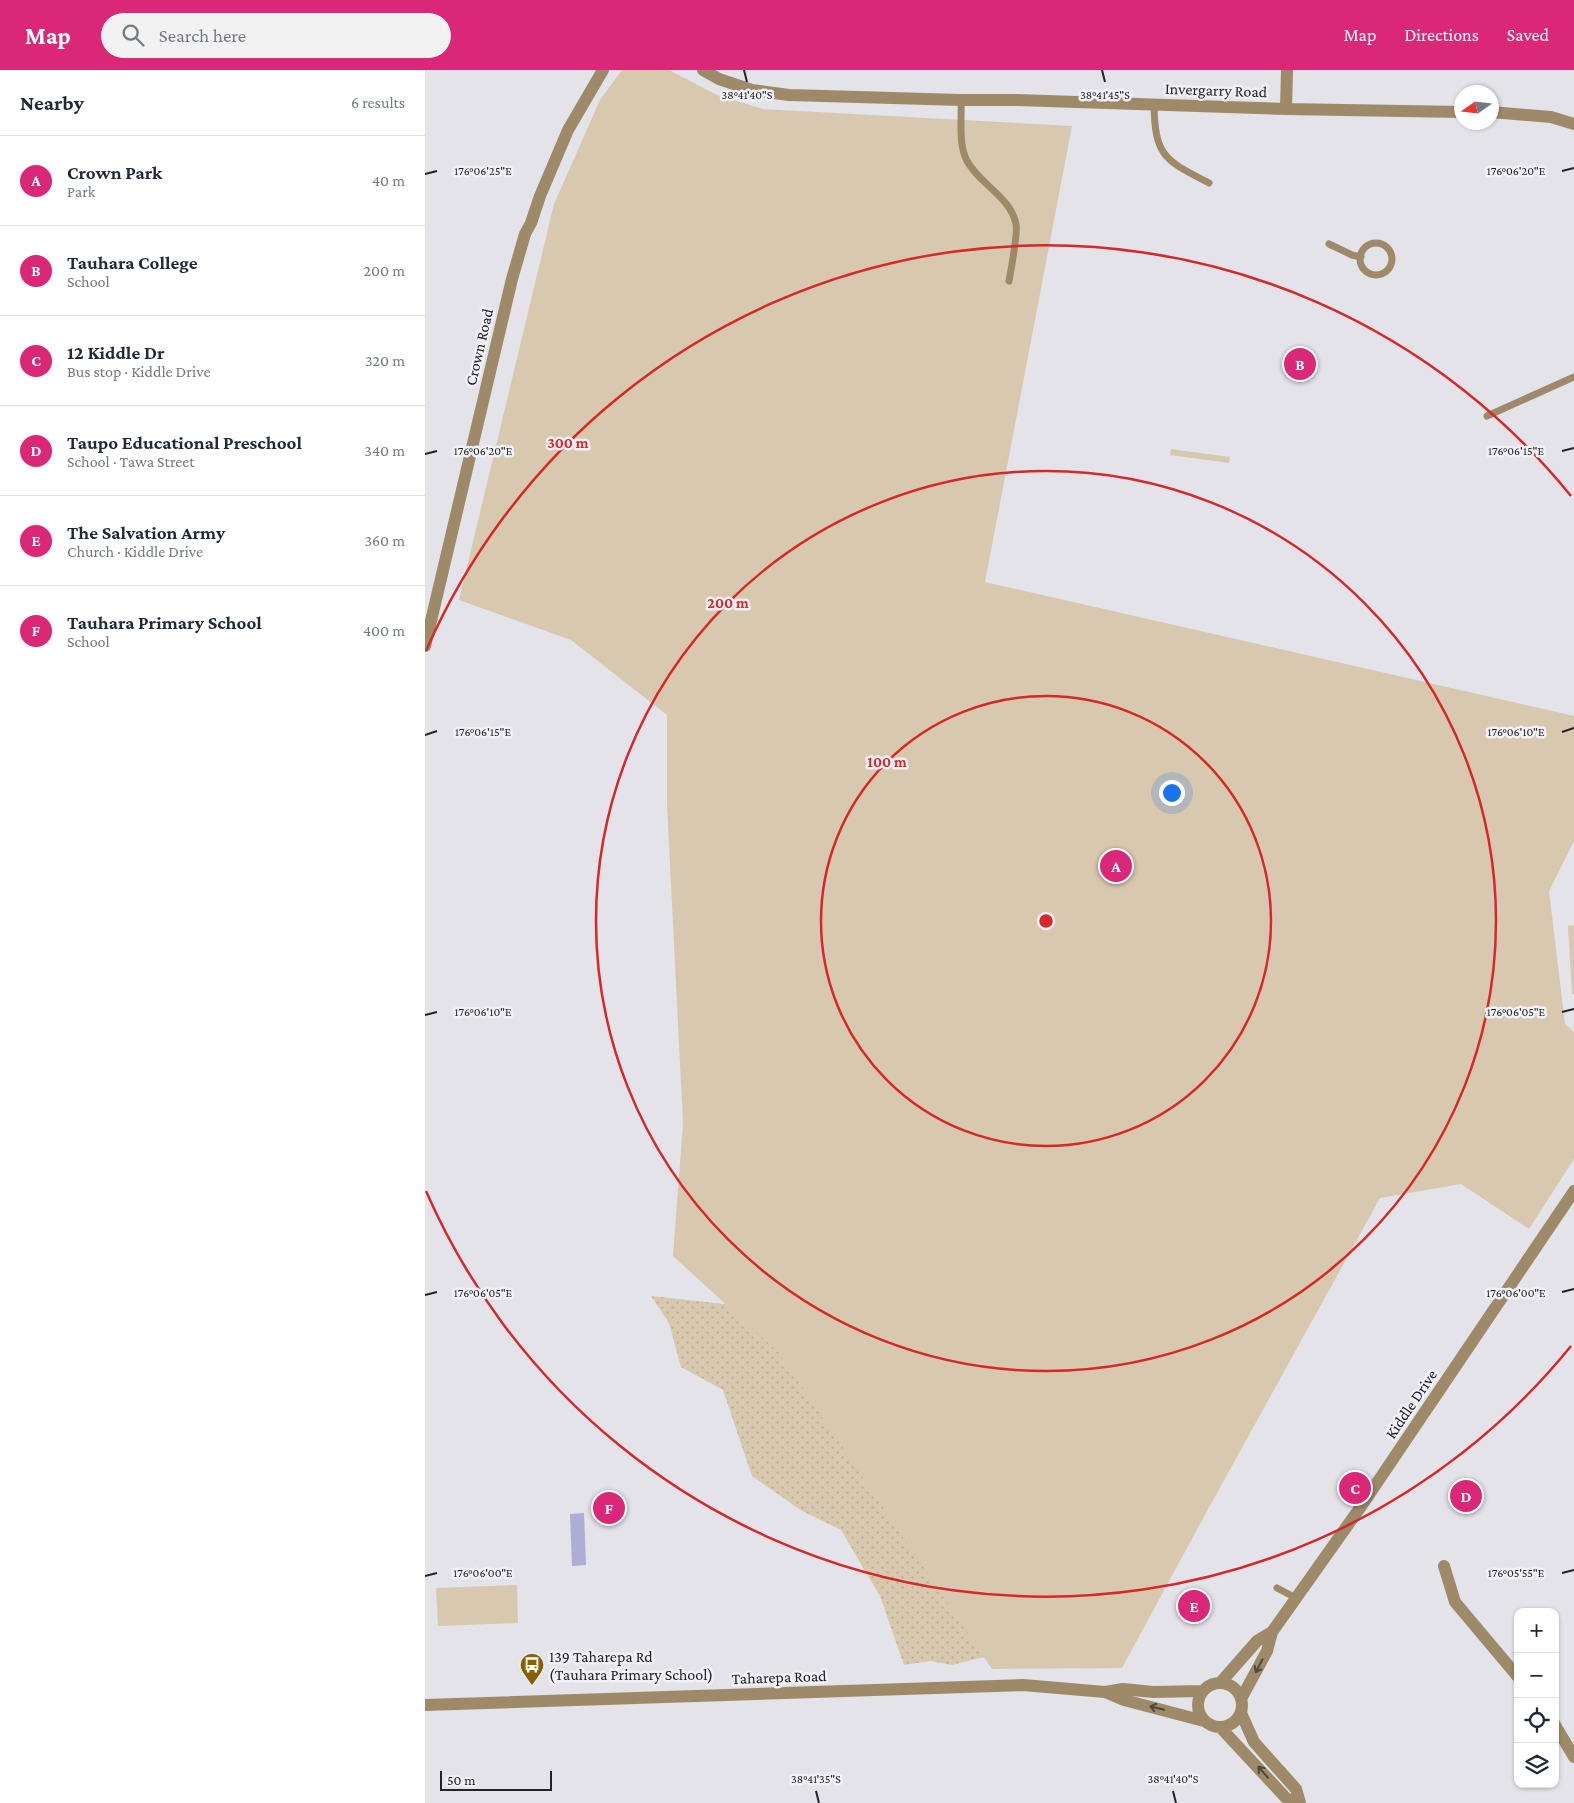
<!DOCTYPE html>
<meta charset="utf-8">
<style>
:root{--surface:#fff;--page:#f2f2f3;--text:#1f2937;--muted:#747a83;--line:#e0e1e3;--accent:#db2777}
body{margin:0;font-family:"Crimson Pro",serif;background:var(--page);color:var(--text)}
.controls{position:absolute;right:15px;bottom:15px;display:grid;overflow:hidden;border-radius:10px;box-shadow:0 1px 4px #0004}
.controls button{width:45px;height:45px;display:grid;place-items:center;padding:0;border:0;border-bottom:1px solid var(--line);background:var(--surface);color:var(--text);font:25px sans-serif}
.compass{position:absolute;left:1029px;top:15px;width:45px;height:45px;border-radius:50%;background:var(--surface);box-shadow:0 1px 4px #0004;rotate:256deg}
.scale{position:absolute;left:15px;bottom:12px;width:112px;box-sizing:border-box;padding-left:5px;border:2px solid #232325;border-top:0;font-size:14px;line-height:18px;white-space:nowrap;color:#232325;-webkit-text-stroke:4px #f0f0f6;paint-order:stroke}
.you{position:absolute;left:746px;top:722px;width:18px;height:18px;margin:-12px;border:4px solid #fff;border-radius:50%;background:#1a73e8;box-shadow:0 0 0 8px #1a73e833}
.badge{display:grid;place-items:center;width:32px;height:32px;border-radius:50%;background:var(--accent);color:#fff;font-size:16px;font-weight:700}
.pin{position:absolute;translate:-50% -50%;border:2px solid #fff;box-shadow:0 1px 5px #0006}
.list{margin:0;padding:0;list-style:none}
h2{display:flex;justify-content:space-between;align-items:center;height:65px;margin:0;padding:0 20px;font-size:21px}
h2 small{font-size:16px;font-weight:400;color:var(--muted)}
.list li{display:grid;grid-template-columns:32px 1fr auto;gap:15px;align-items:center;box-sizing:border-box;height:90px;padding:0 20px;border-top:1px solid var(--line)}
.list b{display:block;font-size:19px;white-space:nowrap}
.list p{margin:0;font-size:16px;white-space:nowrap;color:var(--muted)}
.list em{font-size:16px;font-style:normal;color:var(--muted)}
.icon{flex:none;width:28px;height:28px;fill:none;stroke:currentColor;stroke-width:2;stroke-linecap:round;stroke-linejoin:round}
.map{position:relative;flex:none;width:1149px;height:1733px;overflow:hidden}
header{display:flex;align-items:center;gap:30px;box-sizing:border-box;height:70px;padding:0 25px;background:var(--accent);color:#fff}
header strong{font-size:24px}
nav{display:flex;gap:28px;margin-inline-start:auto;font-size:18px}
.search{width:350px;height:45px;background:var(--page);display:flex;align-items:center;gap:12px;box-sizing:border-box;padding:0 18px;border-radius:28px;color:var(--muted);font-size:19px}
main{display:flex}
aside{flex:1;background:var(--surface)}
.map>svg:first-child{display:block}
.grass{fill:url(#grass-dots)}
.green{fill:#d8c8af}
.water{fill:#afacd5}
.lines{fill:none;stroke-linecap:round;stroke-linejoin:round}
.service{stroke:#9e8a68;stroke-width:7}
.minor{stroke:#9e8a68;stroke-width:12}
.tertiary{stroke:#9e8a68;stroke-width:12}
.oneway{stroke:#4e473c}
.ticks{fill:none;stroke:#232325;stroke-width:2}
.ring{fill:none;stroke:#d62828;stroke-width:2.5}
.labels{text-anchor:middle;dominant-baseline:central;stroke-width:5;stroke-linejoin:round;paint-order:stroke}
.street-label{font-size:16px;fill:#232325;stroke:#f0f0f6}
.poi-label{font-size:16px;fill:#232325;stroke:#f0f0f6;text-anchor:start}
.ticks-label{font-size:12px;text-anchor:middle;fill:#232325;stroke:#f0f0f6;stroke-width:5;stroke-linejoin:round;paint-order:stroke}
.centre{fill:#d62828;stroke:#f0f0f6;stroke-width:2.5}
.ring-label{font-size:15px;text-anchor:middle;font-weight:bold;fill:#d62828;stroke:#f0f0f6;stroke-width:5;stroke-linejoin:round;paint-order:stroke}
</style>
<header>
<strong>Map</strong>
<div class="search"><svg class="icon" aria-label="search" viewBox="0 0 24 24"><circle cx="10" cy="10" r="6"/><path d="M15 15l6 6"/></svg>Search here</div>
<nav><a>Map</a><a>Directions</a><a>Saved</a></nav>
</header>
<main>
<aside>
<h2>Nearby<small>6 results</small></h2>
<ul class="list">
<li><span class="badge">A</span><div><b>Crown Park</b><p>Park</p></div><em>40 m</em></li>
<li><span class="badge">B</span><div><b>Tauhara College</b><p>School</p></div><em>200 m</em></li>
<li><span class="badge">C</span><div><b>12 Kiddle Dr</b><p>Bus stop · Kiddle Drive</p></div><em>320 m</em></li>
<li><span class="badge">D</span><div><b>Taupo Educational Preschool</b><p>School · Tawa Street</p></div><em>340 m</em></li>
<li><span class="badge">E</span><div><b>The Salvation Army</b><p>Church · Kiddle Drive</p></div><em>360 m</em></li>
<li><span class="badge">F</span><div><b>Tauhara Primary School</b><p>School</p></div><em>400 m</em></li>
</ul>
</aside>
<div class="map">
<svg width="1149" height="1733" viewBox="0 0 1149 1733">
<defs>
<pattern id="grass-dots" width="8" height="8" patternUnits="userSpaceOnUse" patternTransform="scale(1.25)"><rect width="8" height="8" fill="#d8c8af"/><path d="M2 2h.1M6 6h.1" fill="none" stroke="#b9ac96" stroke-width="1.8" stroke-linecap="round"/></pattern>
</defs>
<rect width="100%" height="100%" fill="#e3e3e9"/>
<path class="grass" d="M226,1226L317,1236L370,1269L571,1584L527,1595L505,1591L479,1595L455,1526L416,1460L377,1441L327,1406L298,1320L256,1297L244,1253Z"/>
<path class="green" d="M197,0H244L292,25L338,39L647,56L560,512L1149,646V771L1124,821L1140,954L1149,962V1089L1104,1159L1036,1114L955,1128L782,1441L697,1598L567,1599L354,1283L248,1186L258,1053L242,734V645L146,570L34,530L129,134L175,30Z
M746,379L805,387L804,393L745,385Z
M1149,855V924H1147L1143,856Z
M92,1515L93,1553L13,1556L11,1518Z"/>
<path class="water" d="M159,1443L161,1495L147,1496L145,1444Z"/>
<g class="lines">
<path class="service" d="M536,30C537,49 533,74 542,91C555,115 585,126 591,154C593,162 586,200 584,211
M729,35C730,87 740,90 784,113
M935 189a16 16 0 1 1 32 0a16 16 0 1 1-32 0Z
M904,174L927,185L936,187
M1062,346L1149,307
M852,1518L871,1528"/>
<path class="minor" d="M278,0L294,9L327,20L364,25L536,30H592L861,39L1036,42
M861,39L862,0
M1066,42L1126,47L1149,54
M1019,1496L1030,1532L1093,1607
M1130,1655L1149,1687"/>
<path class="tertiary" d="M0,576L87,209L100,164L106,153L115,126L143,60L178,0
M796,1612L832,1571L847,1562L937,1435L1149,1121
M773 1635a22 22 0 1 1 44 0a22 22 0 1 1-44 0Z
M680,1622L699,1630L779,1651
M816,1629L842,1581L847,1562
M0,1635L598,1615L680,1622L698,1619L728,1622L777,1621
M816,1643L829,1672L871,1719L875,1733
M795,1657L861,1728L874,1733"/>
</g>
<defs><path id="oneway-shaft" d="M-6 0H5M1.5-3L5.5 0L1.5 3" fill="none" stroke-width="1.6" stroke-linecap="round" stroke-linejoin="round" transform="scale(1.25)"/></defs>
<g class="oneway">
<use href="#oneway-shaft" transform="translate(834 1596) rotate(118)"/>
<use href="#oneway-shaft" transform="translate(732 1638) rotate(-166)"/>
<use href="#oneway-shaft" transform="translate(838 1702) rotate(-131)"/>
</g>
<path class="ticks" d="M319,0L322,12M677,0L680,12M1137,101L1149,98M0,104L12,101M1137,381L1149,378M0,384L12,381M1137,662L1149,658M0,665L12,661M1137,942L1149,939M0,945L12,942M1137,1222L1149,1219M0,1225L12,1222M1137,1503L1149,1500M0,1506L12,1503M391,1721L394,1733M748,1721L751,1733"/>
<g class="ring">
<circle cx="621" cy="851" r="225"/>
<circle cx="621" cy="851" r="450"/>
<path d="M1146 1276A676 676 0 0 1 1 1121M1 581A676 676 0 0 1 1146 426"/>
</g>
<defs>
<symbol id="bus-pin" viewBox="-11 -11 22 30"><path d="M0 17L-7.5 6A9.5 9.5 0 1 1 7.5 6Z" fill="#896000" stroke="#f0f0f6"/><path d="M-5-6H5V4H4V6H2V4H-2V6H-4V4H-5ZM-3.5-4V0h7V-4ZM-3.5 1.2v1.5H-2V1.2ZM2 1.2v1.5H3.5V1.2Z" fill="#fff"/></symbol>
</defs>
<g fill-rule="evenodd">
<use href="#bus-pin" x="93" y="1581" width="28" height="38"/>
</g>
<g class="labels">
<g class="street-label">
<text transform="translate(791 20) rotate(2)">Invergarry Road</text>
<text transform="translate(54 277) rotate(-77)">Crown Road</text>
<text transform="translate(986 1334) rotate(-56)">Kiddle Drive</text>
<text transform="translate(354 1607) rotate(-2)">Taharepa Road</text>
</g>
<g class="poi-label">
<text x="124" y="1586">139 Taharepa Rd<tspan x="124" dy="18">(Tauhara Primary School)</tspan></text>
</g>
</g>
<g class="ticks-label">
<text x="322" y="29">38°41'40"S</text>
<text x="680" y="29">38°41'45"S</text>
<text x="58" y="105">176°06'25"E</text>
<text x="1091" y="105">176°06'20"E</text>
<text x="58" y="385">176°06'20"E</text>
<text x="1091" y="385">176°06'15"E</text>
<text x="58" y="666">176°06'15"E</text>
<text x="1091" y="666">176°06'10"E</text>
<text x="58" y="946">176°06'10"E</text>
<text x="1091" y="946">176°06'05"E</text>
<text x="58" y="1227">176°06'05"E</text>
<text x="1091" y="1227">176°06'00"E</text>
<text x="58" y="1507">176°06'00"E</text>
<text x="1091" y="1507">176°05'55"E</text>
<text x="391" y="1713">38°41'35"S</text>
<text x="748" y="1713">38°41'40"S</text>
</g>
<circle cx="621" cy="851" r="8" class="centre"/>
<g class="ring-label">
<text x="143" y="378">300 m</text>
<text x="303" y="538">200 m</text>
<text x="462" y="697">100 m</text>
</g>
</svg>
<div class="controls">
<button>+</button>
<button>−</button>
<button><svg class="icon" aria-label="locate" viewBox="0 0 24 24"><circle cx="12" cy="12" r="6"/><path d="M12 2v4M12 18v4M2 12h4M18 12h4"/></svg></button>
<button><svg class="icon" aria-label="layers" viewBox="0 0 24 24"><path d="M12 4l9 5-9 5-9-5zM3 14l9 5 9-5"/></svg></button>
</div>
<svg class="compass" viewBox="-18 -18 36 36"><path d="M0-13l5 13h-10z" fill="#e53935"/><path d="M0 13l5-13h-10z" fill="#747a83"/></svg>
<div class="scale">50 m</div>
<div class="you"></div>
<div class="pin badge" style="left:691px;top:796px">A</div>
<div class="pin badge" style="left:875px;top:294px">B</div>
<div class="pin badge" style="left:930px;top:1418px">C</div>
<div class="pin badge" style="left:1041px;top:1426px">D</div>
<div class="pin badge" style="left:769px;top:1536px">E</div>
<div class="pin badge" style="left:184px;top:1438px">F</div>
</div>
</main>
